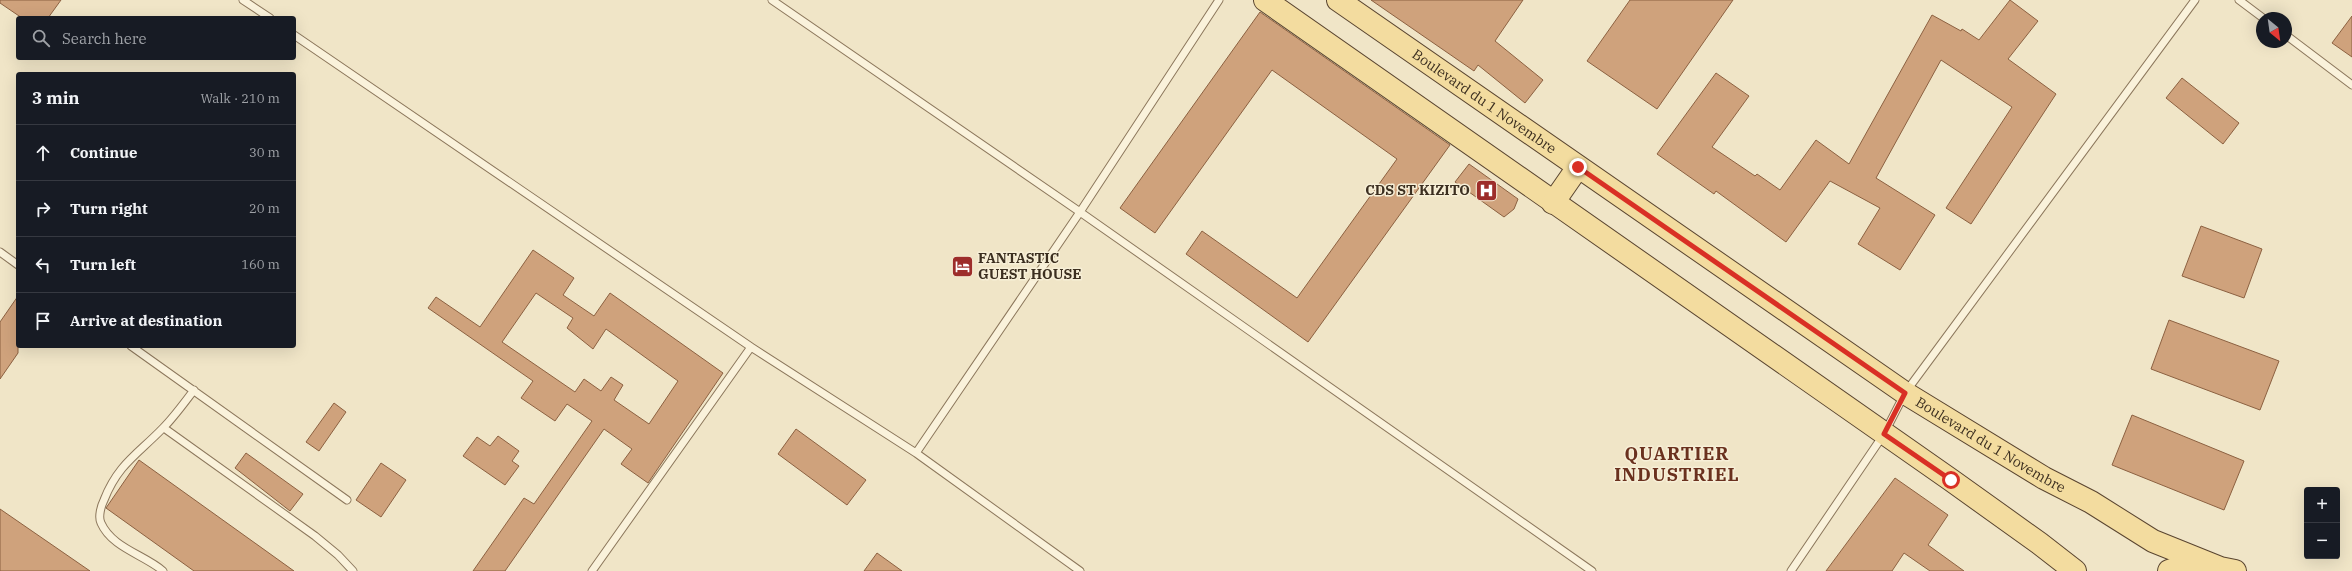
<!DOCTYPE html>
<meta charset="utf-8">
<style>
:root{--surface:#171b24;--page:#242831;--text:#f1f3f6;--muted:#9ea1a6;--line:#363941}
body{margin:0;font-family:"IBM Plex Serif",serif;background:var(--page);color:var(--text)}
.controls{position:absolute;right:12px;bottom:12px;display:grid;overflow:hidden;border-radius:4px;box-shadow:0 4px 16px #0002}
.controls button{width:36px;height:36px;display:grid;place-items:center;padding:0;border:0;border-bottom:1px solid var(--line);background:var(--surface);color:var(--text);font:20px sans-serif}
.compass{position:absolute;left:2256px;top:12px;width:36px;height:36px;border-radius:50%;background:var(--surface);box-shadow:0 4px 16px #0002;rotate:151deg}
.stop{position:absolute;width:12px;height:12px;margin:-9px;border:3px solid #d93025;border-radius:50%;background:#fff}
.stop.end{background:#d93025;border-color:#fff;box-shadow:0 1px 4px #0008}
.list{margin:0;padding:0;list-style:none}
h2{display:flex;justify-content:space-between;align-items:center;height:52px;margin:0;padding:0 16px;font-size:17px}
h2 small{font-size:13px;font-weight:400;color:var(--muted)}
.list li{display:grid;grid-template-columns:26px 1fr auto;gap:12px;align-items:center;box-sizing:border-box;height:56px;padding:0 16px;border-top:1px solid var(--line)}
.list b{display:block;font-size:15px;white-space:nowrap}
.list em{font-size:13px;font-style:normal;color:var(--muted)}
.icon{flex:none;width:22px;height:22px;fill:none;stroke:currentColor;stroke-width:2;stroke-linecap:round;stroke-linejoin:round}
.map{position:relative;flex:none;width:2352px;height:571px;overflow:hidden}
.search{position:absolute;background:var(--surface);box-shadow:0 4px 16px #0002;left:16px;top:16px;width:280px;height:44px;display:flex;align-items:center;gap:10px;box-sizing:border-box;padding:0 14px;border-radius:4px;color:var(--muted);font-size:15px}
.panel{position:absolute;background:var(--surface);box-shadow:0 4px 16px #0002;left:16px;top:72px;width:280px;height:276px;border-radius:4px}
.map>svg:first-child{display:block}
.building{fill:#cfa27c;stroke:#8c6141;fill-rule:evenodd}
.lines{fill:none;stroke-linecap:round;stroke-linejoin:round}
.lane-casing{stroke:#8c775c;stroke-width:9}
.primary-casing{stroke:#5a4530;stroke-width:24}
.lane{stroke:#faf2db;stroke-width:7}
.primary{stroke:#f3dc9f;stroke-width:22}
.route{stroke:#d93025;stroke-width:5}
.labels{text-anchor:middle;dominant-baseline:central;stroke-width:3;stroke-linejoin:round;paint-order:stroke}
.street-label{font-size:14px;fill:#3c2f20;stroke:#f7efd7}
.poi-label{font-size:14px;font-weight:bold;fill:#3c2f20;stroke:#f7efd7;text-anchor:end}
.district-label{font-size:18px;font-weight:bold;letter-spacing:1px;fill:#6a311e;stroke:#f7efd7}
</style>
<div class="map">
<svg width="2352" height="571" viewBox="0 0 2352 571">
<rect width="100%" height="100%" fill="#f0e5c7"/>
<path class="building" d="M0,0H61L48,18H22L0,3Z
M1371,0H1523L1495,41L1543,80L1525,103L1478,65L1474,71Z
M1630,0H1733L1657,109L1587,61Z
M2010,0L2038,21L2008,59L2056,94L1971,224L1946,208L2012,107L1941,60L1876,178L1935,215L1900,270L1858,244L1880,208L1830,181L1786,242L1716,191L1714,194L1657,154L1716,73L1749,96L1712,147L1755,176L1757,174L1780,190L1816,140L1849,164L1932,15L1961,31L1962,29L1979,40Z
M1260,12L1450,145L1308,342L1186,254L1202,231L1297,298L1397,159L1272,70L1155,233L1120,208Z
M2352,16V57L2332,43Z
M2182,78L2239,123L2223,144L2166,98Z
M1469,164L1518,199L1514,209L1504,217L1455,182Z
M2201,226L2262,249L2244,298L2182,276Z
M533,250L574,278L563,295L594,316L610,293L723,373L648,483L621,464L632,449L604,429L505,571H473L524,498L534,504L592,421L567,404L555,421L521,398L533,381L428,308L436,297L480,327ZM536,293L573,318L567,328L593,349L606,329L678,381L649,424L614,400L623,385L611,377L601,391L584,379L575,392L502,342Z
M18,296V353L0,379V322Z
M2169,320L2279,361L2260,410L2151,369Z
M334,403L346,412L319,451L306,442Z
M2132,415L2244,461L2224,510L2112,465Z
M796,429L866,480L847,505L778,454Z
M498,436L519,451L512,461L519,466L505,485L463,456L477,437L490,446Z
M246,453L303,494L290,511L235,468Z
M139,460L294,571H194L106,508Z
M381,463L406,480L381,517L356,500Z
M1895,478L1948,515L1928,545L1964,571H1930L1904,553L1892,571H1826Z
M0,509L90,571H0Z
M877,553L902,571H864Z"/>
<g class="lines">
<defs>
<path id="lane" d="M243,0L270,18
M772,0L1080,212L1592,571
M2239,0L2263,18
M294,35L751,347L916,453L1080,571
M2286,35L2352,85
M0,252L18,265
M131,346L347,500
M164,428L315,536L338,555L353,571
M916,453L1080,212L1219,0
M163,571C145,555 112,548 101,523C98,517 101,506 104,500C118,464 138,454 163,428C174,417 184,403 194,390
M592,571L751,347
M1791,571L1884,434L1905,393L2195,0"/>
<g id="primary">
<path d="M1265,0L1951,480L2039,543L2075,571"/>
<path id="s1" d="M1338,0L1905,393L2044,478L2091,502L2153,541L2220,568L2235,571"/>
<path d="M1553,203L1578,167"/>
<path d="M2169,571L2178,568H2209"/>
</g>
</defs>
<use href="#lane" class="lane-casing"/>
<use href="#primary" class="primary-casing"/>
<use href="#lane" class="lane"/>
<use href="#primary" class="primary"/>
</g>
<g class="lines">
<path class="route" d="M1578,167L1905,393L1884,434L1951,480"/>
</g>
<defs>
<symbol id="hospital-square" viewBox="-11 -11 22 22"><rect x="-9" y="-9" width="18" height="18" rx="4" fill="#9d2d2a" stroke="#f7efd7"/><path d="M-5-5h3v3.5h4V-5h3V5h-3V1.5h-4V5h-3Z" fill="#fff"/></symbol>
<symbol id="hotel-square" viewBox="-11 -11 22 22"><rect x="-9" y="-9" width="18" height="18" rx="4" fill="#9d2d2a" stroke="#f7efd7"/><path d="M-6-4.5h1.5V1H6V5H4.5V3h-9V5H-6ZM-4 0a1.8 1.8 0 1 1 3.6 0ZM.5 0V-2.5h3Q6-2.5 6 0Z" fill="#fff"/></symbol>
</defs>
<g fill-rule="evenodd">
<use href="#hospital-square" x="1474" y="178" width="25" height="25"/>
<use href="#hotel-square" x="950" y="254" width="25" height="25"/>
</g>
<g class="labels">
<g class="street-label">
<text stroke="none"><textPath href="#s1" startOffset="178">Boulevard du 1 Novembre</textPath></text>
<text stroke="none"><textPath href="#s1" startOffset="790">Boulevard du 1 Novembre</textPath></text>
</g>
<g class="poi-label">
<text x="1470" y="190">CDS ST KIZITO</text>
<text x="978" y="258" text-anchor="start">FANTASTIC<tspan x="978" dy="16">GUEST HOUSE</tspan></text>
</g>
<g class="district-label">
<text x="1677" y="453">QUARTIER<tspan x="1677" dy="21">INDUSTRIEL</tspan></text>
</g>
</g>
</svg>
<div class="controls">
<button>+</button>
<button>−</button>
</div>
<svg class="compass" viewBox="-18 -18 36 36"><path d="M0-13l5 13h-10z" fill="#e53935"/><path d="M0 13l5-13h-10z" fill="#9ea1a6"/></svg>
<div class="stop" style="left:1951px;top:480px"></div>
<div class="stop end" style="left:1578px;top:167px"></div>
<div class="search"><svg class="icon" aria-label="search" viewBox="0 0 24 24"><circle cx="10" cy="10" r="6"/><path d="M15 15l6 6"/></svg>Search here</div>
<section class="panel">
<h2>3 min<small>Walk · 210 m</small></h2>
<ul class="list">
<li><svg class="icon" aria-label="ahead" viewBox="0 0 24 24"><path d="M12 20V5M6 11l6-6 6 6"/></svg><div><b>Continue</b></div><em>30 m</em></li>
<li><svg class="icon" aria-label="right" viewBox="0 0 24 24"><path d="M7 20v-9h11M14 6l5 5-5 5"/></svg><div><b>Turn right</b></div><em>20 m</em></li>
<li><svg class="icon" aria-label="left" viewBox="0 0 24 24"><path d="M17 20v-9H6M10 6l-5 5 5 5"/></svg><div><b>Turn left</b></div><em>160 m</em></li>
<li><svg class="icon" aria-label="arrive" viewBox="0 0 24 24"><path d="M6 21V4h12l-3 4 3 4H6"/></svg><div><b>Arrive at destination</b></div></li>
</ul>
</section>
</div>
